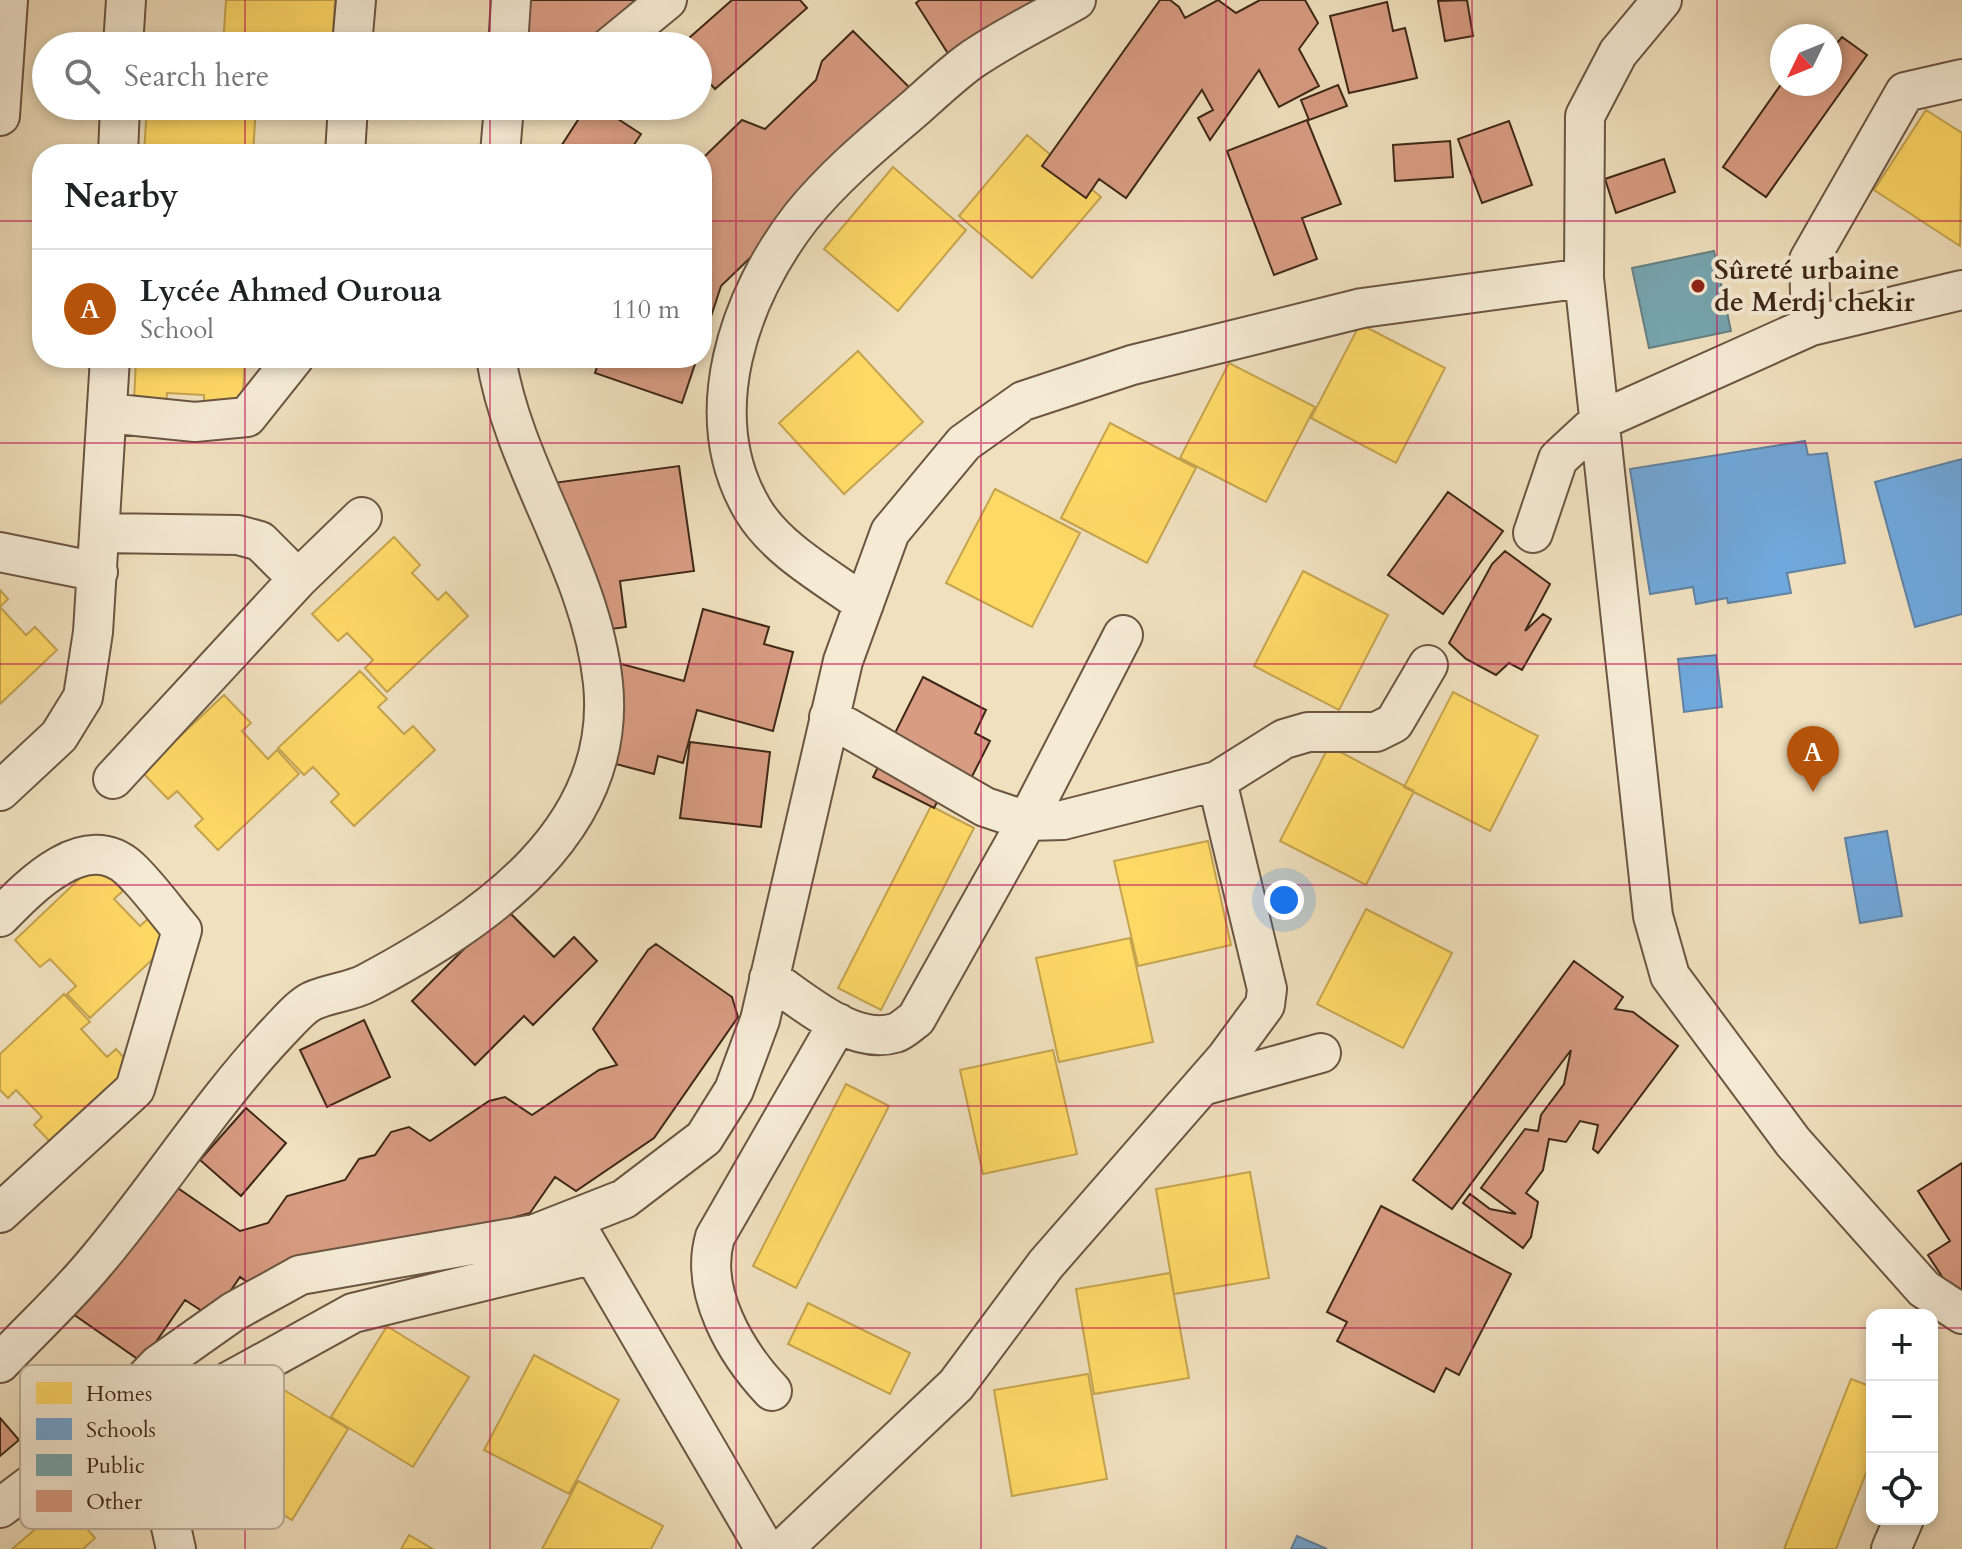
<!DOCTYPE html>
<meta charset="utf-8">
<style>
:root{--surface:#fff;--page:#f6f6f6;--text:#202124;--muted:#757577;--line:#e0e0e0;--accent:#b45309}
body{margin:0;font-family:Cardo,serif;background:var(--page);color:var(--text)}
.controls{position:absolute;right:24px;bottom:24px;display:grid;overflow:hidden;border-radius:16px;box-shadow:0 4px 12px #0003}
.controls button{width:72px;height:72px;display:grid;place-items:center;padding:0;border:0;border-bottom:2px solid var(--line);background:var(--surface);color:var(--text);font:40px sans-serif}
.compass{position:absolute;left:1770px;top:24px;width:72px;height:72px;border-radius:50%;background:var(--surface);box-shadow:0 4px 12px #0003;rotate:227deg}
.you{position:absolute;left:1284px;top:900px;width:28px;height:28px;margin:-20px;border:6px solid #fff;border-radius:50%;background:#1a73e8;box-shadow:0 0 0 12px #1a73e833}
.badge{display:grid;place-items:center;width:52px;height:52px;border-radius:50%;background:var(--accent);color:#fff;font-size:26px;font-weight:700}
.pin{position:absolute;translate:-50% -66px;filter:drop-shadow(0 2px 4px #0008)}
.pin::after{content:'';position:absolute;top:42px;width:28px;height:24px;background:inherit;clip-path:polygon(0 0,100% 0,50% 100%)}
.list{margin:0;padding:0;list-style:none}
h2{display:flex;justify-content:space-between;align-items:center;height:104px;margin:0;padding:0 32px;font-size:34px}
h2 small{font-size:26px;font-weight:400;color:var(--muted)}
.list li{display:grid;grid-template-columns:52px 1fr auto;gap:24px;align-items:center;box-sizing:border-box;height:120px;padding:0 32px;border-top:2px solid var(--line)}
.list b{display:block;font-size:30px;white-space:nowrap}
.list p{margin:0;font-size:26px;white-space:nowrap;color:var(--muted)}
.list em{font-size:26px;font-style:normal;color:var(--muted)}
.icon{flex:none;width:44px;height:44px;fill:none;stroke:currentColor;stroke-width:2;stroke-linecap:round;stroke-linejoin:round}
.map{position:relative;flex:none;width:1962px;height:1549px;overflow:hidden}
.search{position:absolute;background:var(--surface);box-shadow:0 4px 12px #0003;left:32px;top:32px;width:680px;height:88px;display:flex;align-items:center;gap:20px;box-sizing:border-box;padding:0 28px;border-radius:44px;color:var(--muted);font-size:30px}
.panel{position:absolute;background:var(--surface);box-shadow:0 4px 12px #0003;left:32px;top:144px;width:680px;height:224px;border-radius:32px}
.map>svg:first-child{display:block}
.homes{fill:#ffd966;stroke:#c5a44f;stroke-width:2}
.schools{fill:#6fa8dc;stroke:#6182a1;stroke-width:2}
.public{fill:#76a5af;stroke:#668082;stroke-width:2}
.building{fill:#d89c82;stroke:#3f2818;stroke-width:2}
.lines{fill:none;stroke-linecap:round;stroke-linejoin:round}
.street-casing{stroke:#6b5642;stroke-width:42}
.street{stroke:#f5ebd5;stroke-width:38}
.grid{fill:none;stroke:#c2185b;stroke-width:2;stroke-opacity:0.55}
.poi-dot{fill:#8f2418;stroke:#f5ebd5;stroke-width:3}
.labels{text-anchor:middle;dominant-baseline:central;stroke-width:8;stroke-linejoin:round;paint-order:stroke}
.poi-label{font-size:28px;font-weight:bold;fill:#3f2818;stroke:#f5ebd5;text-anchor:start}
.key{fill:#f5ebd5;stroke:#beb09c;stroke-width:2}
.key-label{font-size:22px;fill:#3f2818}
</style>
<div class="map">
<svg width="1962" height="1549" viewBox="0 0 1962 1549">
<rect width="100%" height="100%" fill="#f0e0be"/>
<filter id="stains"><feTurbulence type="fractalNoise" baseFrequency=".0025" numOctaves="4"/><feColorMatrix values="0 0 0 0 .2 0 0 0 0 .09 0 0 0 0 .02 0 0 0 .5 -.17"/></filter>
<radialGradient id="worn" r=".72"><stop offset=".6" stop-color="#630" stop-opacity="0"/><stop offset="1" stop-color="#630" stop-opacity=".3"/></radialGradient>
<path class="homes" d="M226,0H335L332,46H223Z
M147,106H256L253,154H144Z
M1926,110L1962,133L1960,246L1874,190Z
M1027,135L1101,197L1032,278L959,216Z
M893,167L966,230L898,311L824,249Z
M1360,324L1445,368L1396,463L1311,418Z
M858,351L923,422L844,494L779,423Z
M136,358H245L242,409L204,406V395L167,393L166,405L134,403Z
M1229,363L1315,407L1266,502L1180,458Z
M1110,423L1196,468L1147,563L1061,518Z
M995,489L1080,533L1032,627L946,583Z
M394,537L420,565L412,573L438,600L446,592L468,616L387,692L365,668L373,660L347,633L338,641L312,614Z
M1303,571L1388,615L1339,710L1254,666Z
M0,590L8,599L0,607Z
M0,607L26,635L35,627L57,650L0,704Z
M360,671L387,699L378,707L404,734L413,726L435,750L354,826L331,802L339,794L313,767L304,775L278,748Z
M1453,692L1538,736L1490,831L1404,787Z
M224,695L251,723L242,731L268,759L277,750L299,774L218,850L195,826L203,819L177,791L168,799L142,772Z
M1329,746L1414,791L1366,885L1280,841Z
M931,806L974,828L881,1010L838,988Z
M1208,841L1231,945L1138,966L1114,861Z
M96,863L123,891L114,899L140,926L149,918L171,942L90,1018L67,994L76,986L50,959L40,967L15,940Z
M1366,909L1452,953L1403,1048L1317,1004Z
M1130,938L1153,1042L1059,1062L1036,958Z
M64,994L90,1022L81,1029L107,1057L116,1049L138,1073L57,1149L34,1125L42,1117L16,1090L8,1098L0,1090V1054Z
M1053,1050L1077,1154L983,1174L960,1070Z
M846,1084L889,1106L796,1288L753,1266Z
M1250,1172L1269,1278L1174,1294L1156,1189Z
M1170,1273L1189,1378L1094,1394L1076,1289Z
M808,1303L910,1353L890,1394L788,1344Z
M387,1326L469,1377L413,1467L331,1417Z
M534,1355L619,1400L569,1494L484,1450Z
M1088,1374L1107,1479L1012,1496L994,1390Z
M266,1379L348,1429L292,1520L210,1469Z
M1851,1379L1872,1387V1458L1836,1549H1784Z
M578,1481L663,1526L651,1549H542Z
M65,1504L95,1538L83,1549H12Z
M409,1535L433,1549H401Z"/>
<path class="schools" d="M1805,441L1808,455L1827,453L1845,563L1787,573L1791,593L1728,603L1727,598L1696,604L1693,587L1650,594L1630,469Z
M1962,459V614L1915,627L1875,482Z
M1716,655L1722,707L1684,712L1678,659Z
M1887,831L1902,916L1860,923L1845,838Z
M1297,1536L1327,1549H1291Z"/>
<path class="public" d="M1714,251L1731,331L1649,348L1632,268Z"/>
<path class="building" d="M509,0H644L608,46H498Z
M732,0H800L807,8L715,89L698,70V46H680Z
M920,0H1055L961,74L916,3Z
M1160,0H1170L1179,7L1185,18L1218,0L1236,13L1260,0H1305L1318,23L1299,49L1319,86L1279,107L1259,70L1210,140L1198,118L1213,110L1202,90L1126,198L1099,179L1086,198L1042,166Z
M1467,0L1473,36L1445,41L1438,1Z
M1387,2L1393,31L1405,28L1417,78L1349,93L1330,16Z
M853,31L913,91L881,131L721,286L702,344V188L711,179L702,170V159L742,120L765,129L816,80L822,61Z
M1842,37L1867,55L1766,197L1723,167L1782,83L1830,84V51Z
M1338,85L1347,106L1309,120L1301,100Z
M587,106H598L641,134L628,154H556Z
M1307,120L1341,204L1302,218L1317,259L1274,275L1227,151Z
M1509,121L1532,185L1482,203L1458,139Z
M1450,141L1453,177L1395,181L1393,145Z
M1664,159L1675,192L1616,213L1605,179Z
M600,358H697L682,403L595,373Z
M679,466L694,571L620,581L626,627L575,634L553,483Z
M1448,492L1503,531L1443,614L1388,575Z
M1505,551L1550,584L1525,631L1543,614L1551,619L1522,670L1509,663L1496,675L1466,659L1449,643L1492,564Z
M703,609L769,627L764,644L793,652L773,731L697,710L683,763L658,756L654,774L593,758L618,663L684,681Z
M923,677L986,710L975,733L990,741L959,802L942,793L934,808L873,777Z
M690,742L770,752L761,827L680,818Z
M505,908L554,957L574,937L597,961L533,1025L524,1016L475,1065L412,1001Z
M656,944L732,997L738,1017L654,1138L576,1191L555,1177L530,1213L257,1289L240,1277L229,1293L202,1311L185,1300L142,1362L73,1314L166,1180L240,1231L268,1223L287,1196L345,1180L359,1159L375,1155L391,1132L409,1127L430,1141L489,1101L505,1097L532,1115L599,1070L617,1065L593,1029L648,950Z
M1574,961L1623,997L1615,1009L1633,1012L1678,1046L1598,1153L1593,1149L1598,1125L1580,1121L1566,1142L1549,1139L1543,1170L1526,1193L1538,1202L1531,1237L1523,1248L1463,1203L1470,1194L1490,1209L1516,1214L1481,1188L1525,1129L1538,1131L1541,1115L1564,1084L1571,1050L1452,1209L1413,1180Z
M364,1020L390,1077L327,1107L300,1050Z
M246,1108L286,1143L241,1196L200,1160Z
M1962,1163V1290L1954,1295L1928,1255L1950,1241L1918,1191Z
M1381,1206L1511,1274L1459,1375L1446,1368L1434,1392L1337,1341L1347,1322L1327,1312Z
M0,1418L19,1440L0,1456Z"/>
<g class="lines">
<defs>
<path id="street" d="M1662,0L1618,53L1585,116L1584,278L1653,916L1670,976L1793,1142L1924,1289L1962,1314
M123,46L126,0
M352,46L356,0
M508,46L511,0
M611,46L667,0
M0,116L8,0
M118,154L120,106
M345,154L348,106
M500,154L504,106
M1811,326L1809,260L1905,92L1962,79
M107,413L195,422L247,417L294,358
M101,533L238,535L260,541L298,579
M1533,533L1558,459L1599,421L1811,326L1962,290
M0,552L98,572
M864,604C827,577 777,550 753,510C697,416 739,297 801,217C834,176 875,142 915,108C933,92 951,75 970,61C1003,38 1041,20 1076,0
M829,717L985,807L1027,821L1063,820L1217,781L1284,739L1308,732H1376L1394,723L1428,665
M113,779L298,579L362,517
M0,791L59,736L83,697L93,632L110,358
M0,917C30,886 86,828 130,869C149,887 165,910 182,930L135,1089L0,1213
M769,978C803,1000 852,1046 895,1033C902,1031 910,1023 916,1019L1027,821L1123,635
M1202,1086L1321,1053
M581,1234L765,1549
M0,1363C31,1330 65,1299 94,1264C158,1189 210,1104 279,1031C288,1022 300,1007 312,1001C330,993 350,992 367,983C483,921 618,831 603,683C591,568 514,470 496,358
M772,1391C736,1353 699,1291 715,1237L838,1023
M0,1508L77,1450L158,1365L233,1312L300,1275L535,1234L624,1199L704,1138L734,1090L760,1020L843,661L890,532L964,443L1023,401L1132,365L1362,308L1584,278
M176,1549L165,1500L167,1466L192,1417L228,1382L353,1313L591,1255
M783,1549L956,1385L1046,1264L1226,1058L1265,1005L1267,989L1217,781
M1891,1549L1904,1519"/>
</defs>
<use href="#street" class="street-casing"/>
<use href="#street" class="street"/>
</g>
<path class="grid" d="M245,0V46M490,0V46M736,0V1549M981,0V1549M1226,0V1549M1472,0V1549M1717,0V1549M245,106V154M490,106V154M0,221H42M702,221H1962M245,358V1549M490,358V1549M0,443H1962M0,664H1962M0,885H1962M0,1106H1962M0,1328H1872M1932,1328H1962"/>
<circle class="poi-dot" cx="1698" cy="286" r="8"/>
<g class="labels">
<g class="poi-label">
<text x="1714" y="270">Sûreté urbaine<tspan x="1714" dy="32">de Merdj chekir</tspan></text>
</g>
</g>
<rect x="20" y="1365" width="264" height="164" rx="12" class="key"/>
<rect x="36" y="1382" width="36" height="22" fill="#ffd966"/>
<rect x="36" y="1418" width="36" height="22" fill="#6fa8dc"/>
<rect x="36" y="1454" width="36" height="22" fill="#76a5af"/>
<rect x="36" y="1490" width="36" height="22" fill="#d89c82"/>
<g class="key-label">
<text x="86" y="1401">Homes</text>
<text x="86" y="1437">Schools</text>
<text x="86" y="1473">Public</text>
<text x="86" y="1509">Other</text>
</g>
<rect width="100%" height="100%" filter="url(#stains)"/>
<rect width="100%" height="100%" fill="url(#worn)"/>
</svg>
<div class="controls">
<button>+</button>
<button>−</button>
<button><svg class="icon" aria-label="locate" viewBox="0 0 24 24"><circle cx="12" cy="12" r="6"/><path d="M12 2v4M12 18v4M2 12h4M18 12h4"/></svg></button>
</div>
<svg class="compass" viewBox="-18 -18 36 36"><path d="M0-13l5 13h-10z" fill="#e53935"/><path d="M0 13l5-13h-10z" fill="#757577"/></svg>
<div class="you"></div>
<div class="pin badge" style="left:1813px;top:792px">A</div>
<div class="search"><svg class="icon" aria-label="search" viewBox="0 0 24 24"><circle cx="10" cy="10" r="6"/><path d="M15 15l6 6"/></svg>Search here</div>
<section class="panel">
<h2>Nearby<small></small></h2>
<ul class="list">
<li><span class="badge">A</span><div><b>Lycée Ahmed Ouroua</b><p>School</p></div><em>110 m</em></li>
</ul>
</section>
</div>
